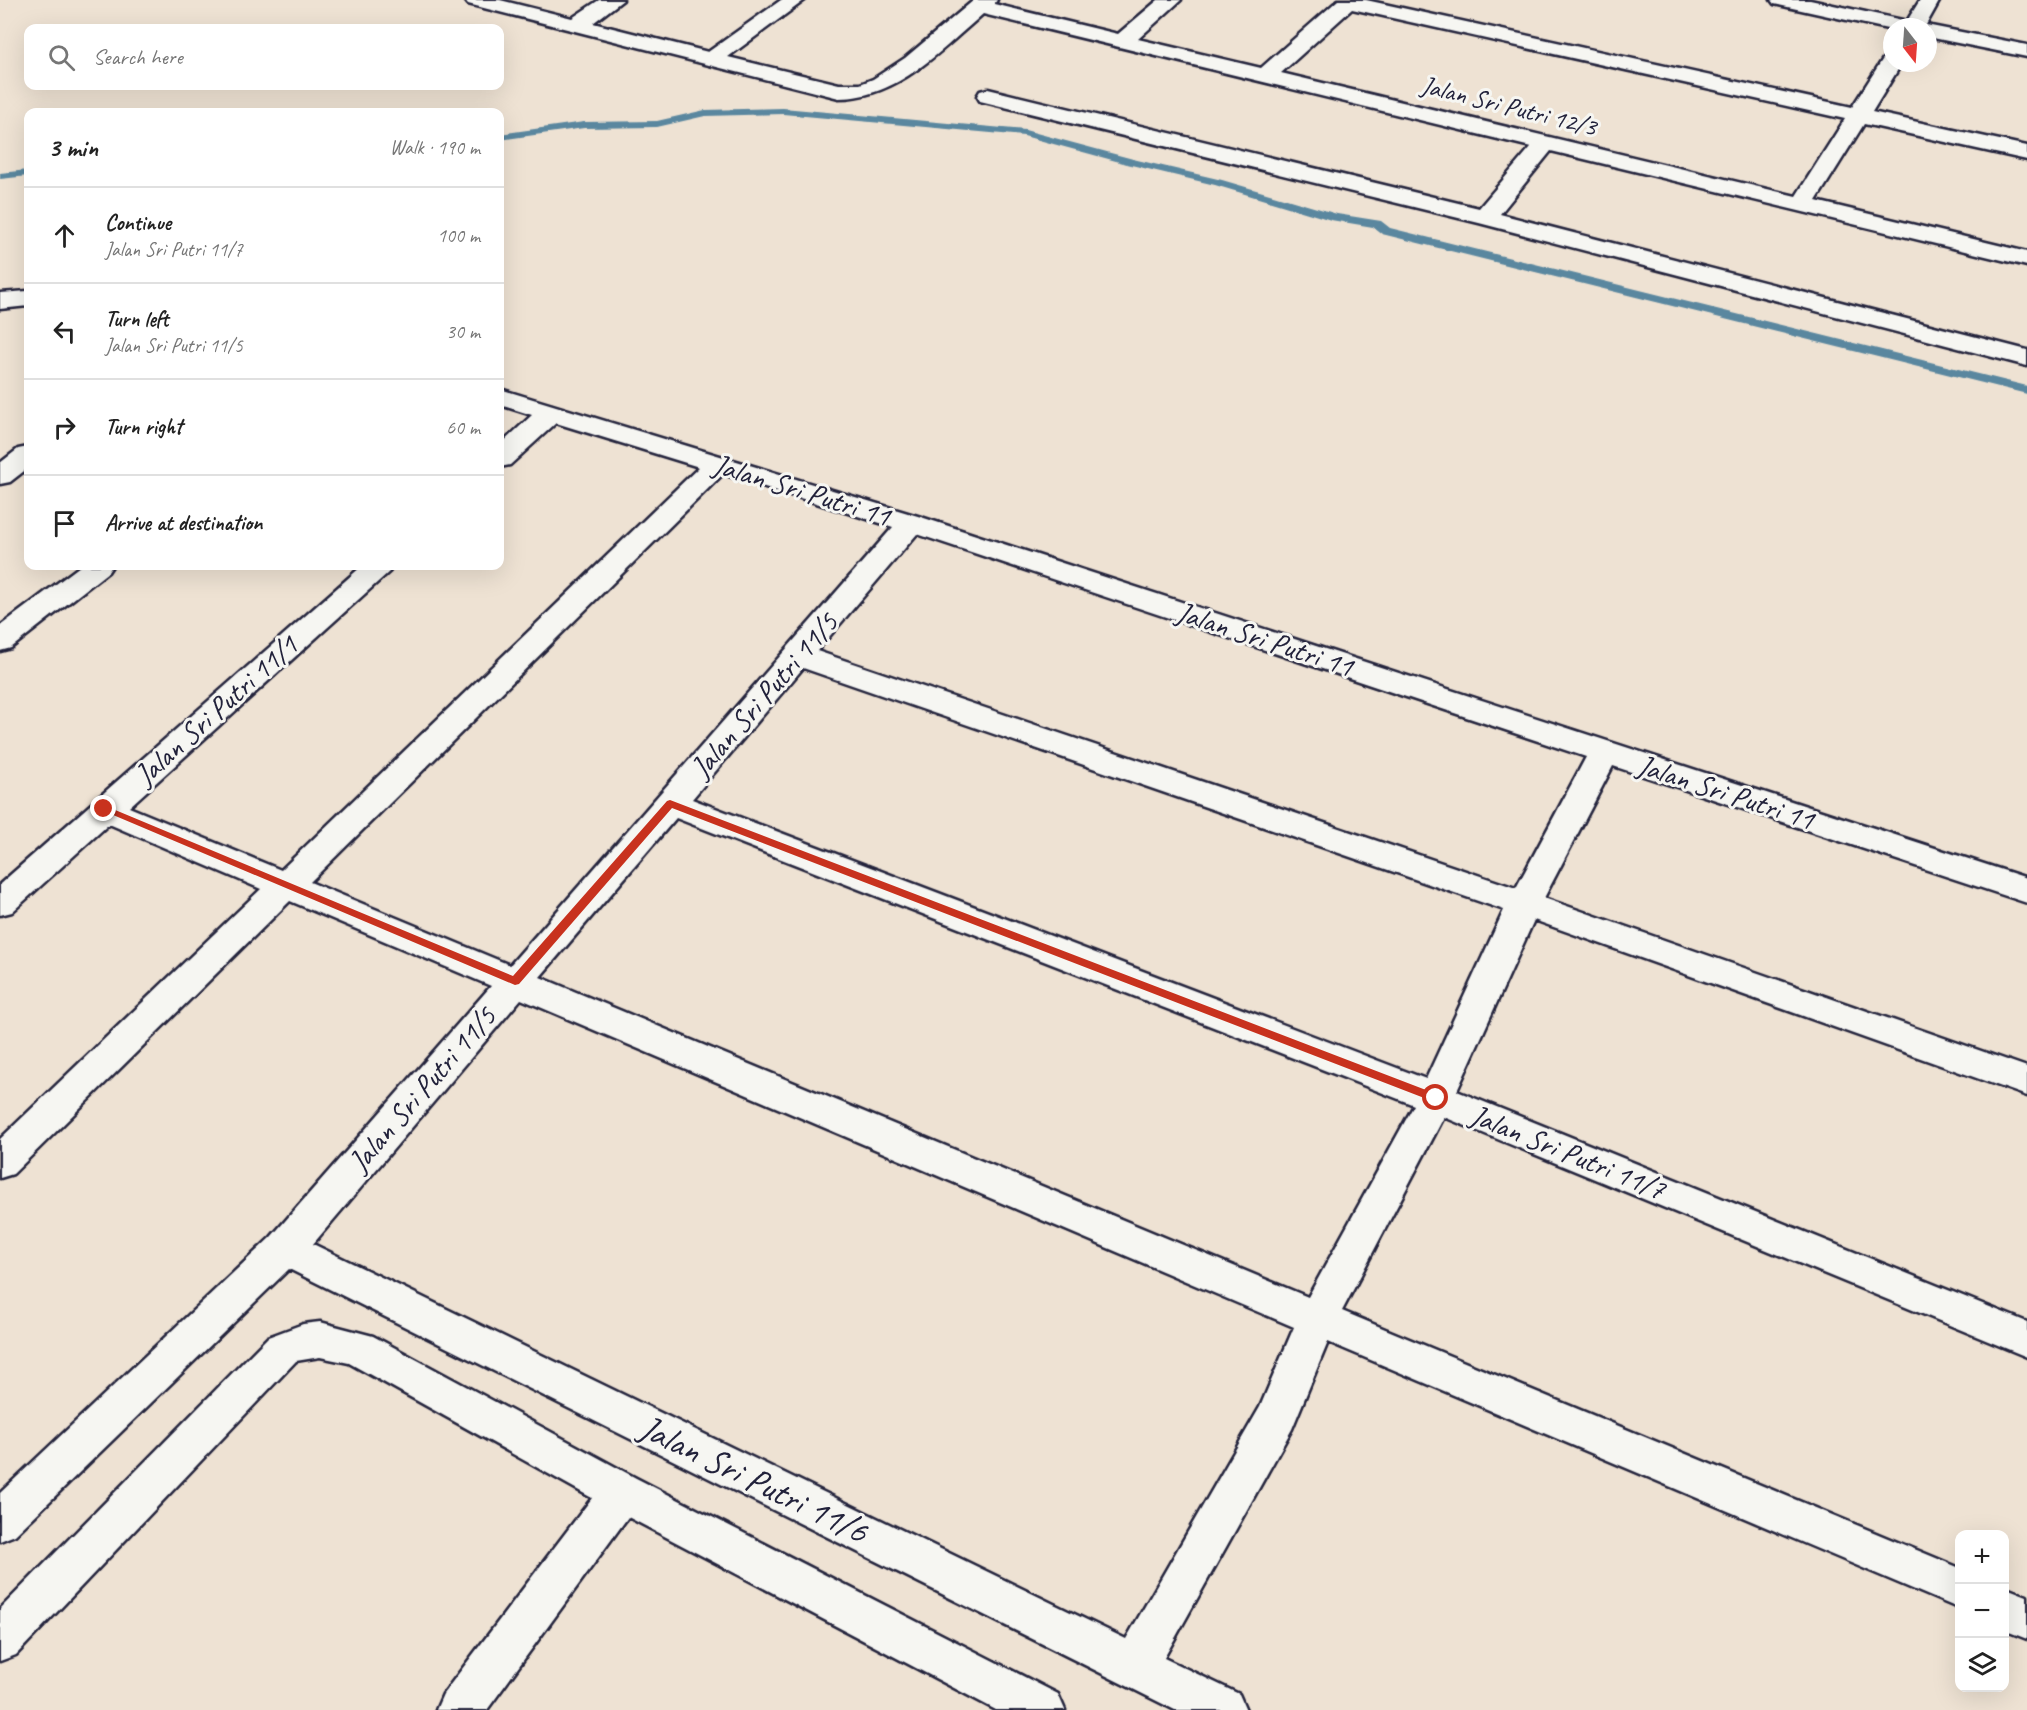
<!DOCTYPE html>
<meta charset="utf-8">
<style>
:root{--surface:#fff;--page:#f6f6f6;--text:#222;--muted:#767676;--line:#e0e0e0}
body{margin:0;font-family:Caveat,sans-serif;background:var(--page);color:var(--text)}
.controls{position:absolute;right:18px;bottom:18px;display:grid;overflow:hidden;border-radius:12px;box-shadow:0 6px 24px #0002}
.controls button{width:54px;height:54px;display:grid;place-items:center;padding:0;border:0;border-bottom:2px solid var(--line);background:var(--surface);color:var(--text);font:30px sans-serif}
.compass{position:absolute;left:1883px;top:18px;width:54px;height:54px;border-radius:50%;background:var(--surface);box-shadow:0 6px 24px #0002;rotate:163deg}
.stop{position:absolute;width:18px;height:18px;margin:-14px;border:4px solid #c8321e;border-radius:50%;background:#fff}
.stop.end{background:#c8321e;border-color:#fff;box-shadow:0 2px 6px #0008}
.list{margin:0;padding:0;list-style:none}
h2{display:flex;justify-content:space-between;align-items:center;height:78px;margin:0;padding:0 24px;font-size:26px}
h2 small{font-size:20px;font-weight:400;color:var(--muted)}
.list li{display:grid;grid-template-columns:39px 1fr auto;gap:18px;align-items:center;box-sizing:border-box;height:96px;padding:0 24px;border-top:2px solid var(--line)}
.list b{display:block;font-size:22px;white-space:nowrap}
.list p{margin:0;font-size:20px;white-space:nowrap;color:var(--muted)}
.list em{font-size:20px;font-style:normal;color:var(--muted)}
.icon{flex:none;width:33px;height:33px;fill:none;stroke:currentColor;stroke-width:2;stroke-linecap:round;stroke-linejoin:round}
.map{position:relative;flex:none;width:2027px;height:1710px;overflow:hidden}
.search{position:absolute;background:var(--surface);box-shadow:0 6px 24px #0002;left:24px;top:24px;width:480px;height:66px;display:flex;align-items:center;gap:15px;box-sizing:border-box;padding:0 21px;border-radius:12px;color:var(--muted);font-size:22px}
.panel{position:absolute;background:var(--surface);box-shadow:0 6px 24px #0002;left:24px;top:108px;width:480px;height:462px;border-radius:12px}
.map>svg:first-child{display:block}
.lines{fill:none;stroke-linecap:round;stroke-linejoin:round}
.stream{fill:#5a879f;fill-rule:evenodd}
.minor-casing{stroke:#22223b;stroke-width:5}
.minor{fill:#f6f6f2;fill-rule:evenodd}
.route{fill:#c8321e}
.labels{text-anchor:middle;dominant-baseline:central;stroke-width:6;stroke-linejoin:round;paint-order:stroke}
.far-street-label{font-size:26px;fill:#22223b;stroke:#f6f6f2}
.street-label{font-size:30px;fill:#22223b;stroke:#f6f6f2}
.near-street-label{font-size:36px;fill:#22223b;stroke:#f6f6f2}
</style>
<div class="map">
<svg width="2027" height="1710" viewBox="0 0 2027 1710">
<rect width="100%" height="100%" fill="#eee2d3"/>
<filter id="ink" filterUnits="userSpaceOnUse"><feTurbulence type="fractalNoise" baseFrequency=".0167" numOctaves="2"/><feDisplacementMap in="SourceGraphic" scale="12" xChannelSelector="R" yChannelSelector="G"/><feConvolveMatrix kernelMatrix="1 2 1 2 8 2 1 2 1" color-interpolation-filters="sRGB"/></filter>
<g filter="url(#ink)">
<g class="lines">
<path class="stream" d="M783,108L1025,130L1133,159L1222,180L1337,214L1381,221L1390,228L2027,386V394L1382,234L1373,227L1331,220L1215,185L1127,164L1024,136L783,114L705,116L657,127L584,128L500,140V134L584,122L657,121L705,110Z
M28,170V176L0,179V173Z"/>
<defs>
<path id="minor" d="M465,0H500L572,18L599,0H623L593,23L708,52L781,0H805L728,57L839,84H860L873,79L905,58L974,0H997L994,4L1118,34L1158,0H1181L1138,39L1261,68L1338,0H1366L1852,107L1884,57L1892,56V63H1902L1872,112L2027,146V160L1864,124L1816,201L2027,252V266L1551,151L1500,214L2027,350V366L1479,223L980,101L977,96L980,91L988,89L1479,208L1531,147L983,14C941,50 898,98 839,98L468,4ZM1352,9L1845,119L1796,196L1281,73Z
M1771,0H1810L1907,21L1920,0H1940L1926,25L2027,45V57L1928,37V27H1892V30L1774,4Z
M28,291V306L0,309V293Z
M500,389L921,517L2027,878V903L1613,766L1544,898L2027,1067V1096L1534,920L1457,1091L2027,1322V1357L1444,1117L1342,1311L1960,1568V1609L1328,1342L1292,1429L1164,1658L1239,1694L1246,1710H1175L289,1269L15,1535L0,1541V1493L271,1237L491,986L290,901L13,1174L0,1178V1139L261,889L109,824L12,912L0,915V884L362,566H393L389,572L129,807L281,870L699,467L556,423L510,465L500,467V445L532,415L500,405ZM723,474L893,527L510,965L310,882ZM917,534L1586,757L1516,888L817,651ZM803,668L1504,910L1426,1079L692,799ZM676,818L1414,1105L1308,1297L540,977ZM521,999L1294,1327L1260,1407L1126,1639L313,1244Z
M28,447V468L10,482L0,484V463L18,449Z
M80,566H112L108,572L11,648L0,651V626Z
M320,1322L373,1336L636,1478L1058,1694L1065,1710H996L628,1517L487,1710H436L443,1694L592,1498L349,1363L320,1357L296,1361L16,1655L0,1661V1609L268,1337L303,1324Z
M2004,1587L2027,1596V1639L2004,1630Z"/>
</defs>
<use href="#minor" class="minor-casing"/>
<use href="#minor" class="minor"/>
</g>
</g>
<path class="route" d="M670,800L1439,1095L1441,1098L1436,1103L1432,1101L672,808L519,984L515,985L99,809L101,807H108L513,976L667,801Z"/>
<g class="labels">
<g class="far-street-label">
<text transform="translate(1509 106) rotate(14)">Jalan Sri Putri 12/3</text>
</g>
<g class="street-label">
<text transform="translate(802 490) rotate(17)">Jalan Sri Putri 11</text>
<text transform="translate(1265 639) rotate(18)">Jalan Sri Putri 11</text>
<text transform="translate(764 695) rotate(-49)">Jalan Sri Putri 11/5</text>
<text transform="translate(216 710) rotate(-42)">Jalan Sri Putri 11/1</text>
<text transform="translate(1726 792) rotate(18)">Jalan Sri Putri 11</text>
<text transform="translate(422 1089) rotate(-49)">Jalan Sri Putri 11/5</text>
<text transform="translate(1568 1152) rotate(22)">Jalan Sri Putri 11/7</text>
</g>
<g class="near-street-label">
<text transform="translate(754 1479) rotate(26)">Jalan Sri Putri 11/6</text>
</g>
</g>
</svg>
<div class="controls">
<button>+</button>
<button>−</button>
<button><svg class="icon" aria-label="layers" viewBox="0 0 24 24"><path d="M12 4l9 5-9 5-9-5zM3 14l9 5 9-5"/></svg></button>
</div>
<svg class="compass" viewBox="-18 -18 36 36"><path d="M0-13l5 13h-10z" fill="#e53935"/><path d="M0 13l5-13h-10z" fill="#767676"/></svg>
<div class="stop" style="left:1436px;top:1098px"></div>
<div class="stop end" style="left:104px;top:809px"></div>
<div class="search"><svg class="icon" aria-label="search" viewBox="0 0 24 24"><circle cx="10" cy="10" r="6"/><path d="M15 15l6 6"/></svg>Search here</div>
<section class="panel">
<h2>3 min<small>Walk · 190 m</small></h2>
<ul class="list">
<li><svg class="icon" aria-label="ahead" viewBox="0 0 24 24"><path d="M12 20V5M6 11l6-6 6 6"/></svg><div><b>Continue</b><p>Jalan Sri Putri 11/7</p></div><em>100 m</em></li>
<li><svg class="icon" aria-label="left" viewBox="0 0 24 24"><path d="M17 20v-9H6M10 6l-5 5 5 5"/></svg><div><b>Turn left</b><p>Jalan Sri Putri 11/5</p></div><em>30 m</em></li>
<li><svg class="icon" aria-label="right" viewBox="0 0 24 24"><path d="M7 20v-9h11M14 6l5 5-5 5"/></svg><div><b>Turn right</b></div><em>60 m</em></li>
<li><svg class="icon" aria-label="arrive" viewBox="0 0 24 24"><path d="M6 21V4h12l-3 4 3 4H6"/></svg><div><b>Arrive at destination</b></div></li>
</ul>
</section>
</div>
